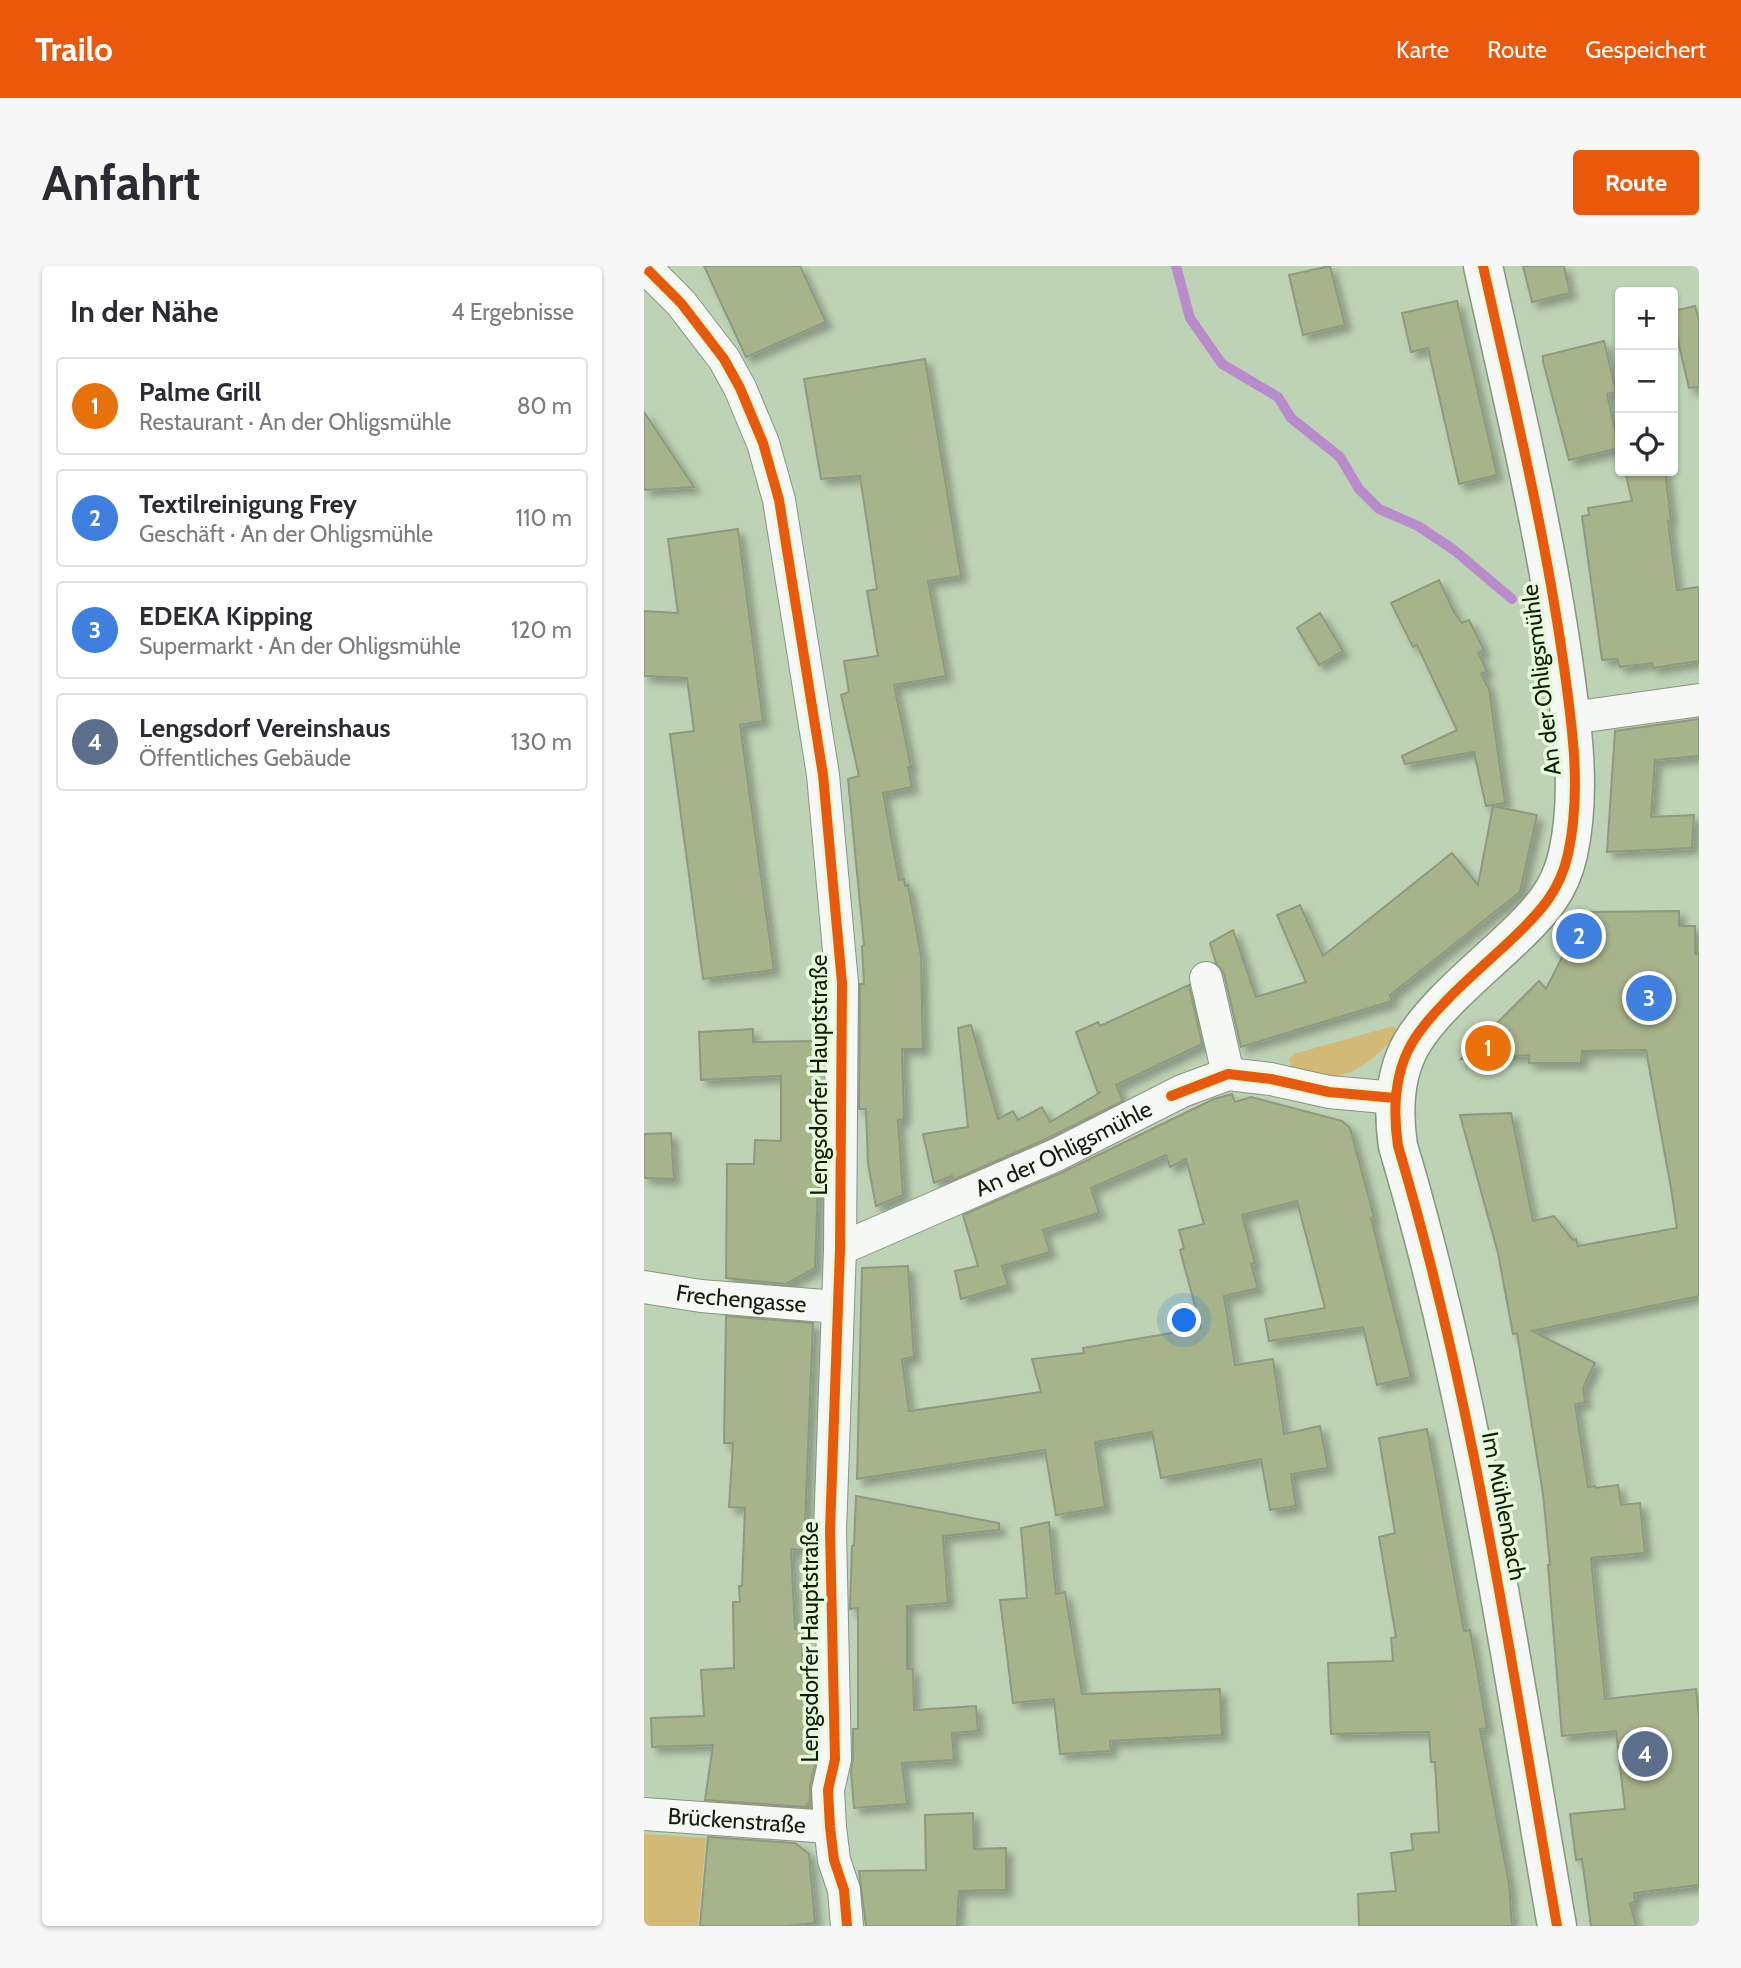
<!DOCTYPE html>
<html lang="de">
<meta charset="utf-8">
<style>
:root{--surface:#fff;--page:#f7f7f7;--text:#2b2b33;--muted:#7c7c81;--line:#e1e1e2;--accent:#ea580c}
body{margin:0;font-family:Cabin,sans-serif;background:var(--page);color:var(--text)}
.controls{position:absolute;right:21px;top:21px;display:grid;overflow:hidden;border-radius:7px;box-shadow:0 2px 5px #0004}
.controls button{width:63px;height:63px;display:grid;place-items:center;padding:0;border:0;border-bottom:2px solid var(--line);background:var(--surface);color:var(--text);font:35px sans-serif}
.you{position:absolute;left:541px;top:1055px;width:24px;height:24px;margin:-18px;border:5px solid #fff;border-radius:50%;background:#1a73e8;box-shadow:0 0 0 10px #1a73e833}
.badge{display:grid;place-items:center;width:46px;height:46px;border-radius:50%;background:var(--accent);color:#fff;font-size:23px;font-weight:700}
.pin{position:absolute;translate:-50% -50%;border:4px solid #fff;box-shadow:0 2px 7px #0006}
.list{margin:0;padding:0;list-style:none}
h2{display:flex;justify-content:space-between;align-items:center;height:91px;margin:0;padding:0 28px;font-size:30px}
h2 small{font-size:23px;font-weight:400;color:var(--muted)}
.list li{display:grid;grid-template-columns:46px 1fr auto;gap:21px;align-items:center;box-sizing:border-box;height:98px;margin:0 14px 14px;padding:0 14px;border:2px solid var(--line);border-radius:7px}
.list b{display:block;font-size:26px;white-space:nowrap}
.list p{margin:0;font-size:23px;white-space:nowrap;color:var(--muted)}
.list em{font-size:23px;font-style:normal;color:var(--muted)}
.icon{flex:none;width:38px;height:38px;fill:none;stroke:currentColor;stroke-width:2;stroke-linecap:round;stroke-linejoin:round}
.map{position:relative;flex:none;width:1055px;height:1660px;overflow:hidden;border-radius:7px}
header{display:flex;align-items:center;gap:42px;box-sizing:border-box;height:98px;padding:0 35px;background:var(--accent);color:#fff}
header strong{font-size:33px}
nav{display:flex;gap:38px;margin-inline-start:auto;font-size:24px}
.intro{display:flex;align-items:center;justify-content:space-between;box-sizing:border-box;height:168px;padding:0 42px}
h1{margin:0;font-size:49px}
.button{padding:18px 32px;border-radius:7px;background:var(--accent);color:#fff;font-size:24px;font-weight:700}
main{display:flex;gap:42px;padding:0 42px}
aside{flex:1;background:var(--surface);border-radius:7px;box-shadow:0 2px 5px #0004}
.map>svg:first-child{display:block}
.green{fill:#d2b976}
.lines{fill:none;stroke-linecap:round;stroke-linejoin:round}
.stream{stroke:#b88bca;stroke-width:10}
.building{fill:#a7b38a;stroke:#8e9980;stroke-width:2;filter:url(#shadow)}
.minor-casing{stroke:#86967f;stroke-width:34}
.tertiary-casing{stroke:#86967f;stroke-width:41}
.minor{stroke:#f5f8f4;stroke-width:32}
.tertiary{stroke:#f5f8f4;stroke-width:38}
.cycleway-casing{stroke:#e6f9dd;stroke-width:15}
.cycleway{stroke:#e8590c;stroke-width:10}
.labels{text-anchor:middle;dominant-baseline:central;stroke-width:7;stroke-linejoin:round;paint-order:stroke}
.street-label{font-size:23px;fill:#101e09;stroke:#e6f9dd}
</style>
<header>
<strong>Trailo</strong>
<nav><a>Karte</a><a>Route</a><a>Gespeichert</a></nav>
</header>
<div class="intro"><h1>Anfahrt</h1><a class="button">Route</a></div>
<main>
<aside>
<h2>In der Nähe<small>4 Ergebnisse</small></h2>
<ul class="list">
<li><span class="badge" style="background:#e8710a">1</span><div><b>Palme Grill</b><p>Restaurant · An der Ohligsmühle</p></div><em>80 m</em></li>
<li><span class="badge" style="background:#3f7fe0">2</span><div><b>Textilreinigung Frey</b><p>Geschäft · An der Ohligsmühle</p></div><em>110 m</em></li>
<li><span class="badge" style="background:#3f7fe0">3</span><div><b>EDEKA Kipping</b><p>Supermarkt · An der Ohligsmühle</p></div><em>120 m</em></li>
<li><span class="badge" style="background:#5c6f8a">4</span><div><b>Lengsdorf Vereinshaus</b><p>Öffentliches Gebäude</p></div><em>130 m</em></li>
</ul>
</aside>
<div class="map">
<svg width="1055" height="1660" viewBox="0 0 1055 1660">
<defs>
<filter id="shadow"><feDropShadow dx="6" dy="6" stdDeviation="3.5" flood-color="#0004"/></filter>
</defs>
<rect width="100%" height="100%" fill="#bed2b5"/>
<path class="green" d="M749,760L755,765C739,786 709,813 681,811C671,811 659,806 648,803L645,793L650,788Z
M0,1568L62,1572L54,1660H0Z"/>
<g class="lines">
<path class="stream" d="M532,0L546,52L578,98L634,131L647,152L696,191L715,223L735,243L774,260L810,284L868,333"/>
</g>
<path class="building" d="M60,0H156L182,56L102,91Z
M686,0L701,59L659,69L645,9Z
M879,0H920L926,27L888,36Z
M813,35L853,209L815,218L784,82L767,86L758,47Z
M1051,40L1055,55V121L1045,122L1029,54V45Z
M960,75L972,126L963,128L975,182L925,194L899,95V90Z
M281,93L317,310L284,315L302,410L250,419L267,501H264L268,521L239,527L255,614L260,613L261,620L264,619L277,690L279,783H258L260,853L254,854L259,929L232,940L224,898L222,843H215L216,718H220L218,680L220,679L204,513L215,510L197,429L205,426L200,395L234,390L223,325L233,323L216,210L177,213L160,113Z
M0,146L50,221L0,224Z
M981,205H1021L1027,254L1024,255L1033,324L1055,321V395L1009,402L1008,397L976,401L973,393L958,394L938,250L945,249L944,242L988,235Z
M94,263L119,455L96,459L130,704L59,713L26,468L50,465L43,412L0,410V345L34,347L24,273Z
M795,314L810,346L818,357L825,354L840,384L834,387L843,405L837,408L845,423L861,537L842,540L830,486L761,498L758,490L813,464L773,379L769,381L747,337Z
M676,347L699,385L675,399L653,362Z
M1055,453V490L1011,494L1007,551L1050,549L1048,582L963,586L971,465Z
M849,540L893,549L876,626L746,729L748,735L597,781L580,708L572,697L566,677L589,664L612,731L662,716L633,649L656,639L679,690L808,587L834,619Z
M1035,645V660H1051V688H1055V1030L888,1065L951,1097L939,1122L941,1137L931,1138L944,1221L951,1220L952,1222L974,1219L977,1239L996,1237L1001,1287L947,1292L961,1433L1052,1423L1055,1451V1619L990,1627L991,1636L986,1637L992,1660H947L938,1593L932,1594L926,1548L981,1543L972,1465L918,1470L904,1299H906L899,1228L873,1067L869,1068L854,987L816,849L867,847L889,955L910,950L929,974L932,973L934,980L1033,962L1027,922L1002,784L938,785L937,797H885V789L817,793L895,715L902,723L941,646Z
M545,719L558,778L472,819L479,835L404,872L309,914L308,910L290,917L279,868L324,861L314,762L327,759L354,853L369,845L374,854L398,841L406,856L457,826L454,827L432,766L454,756L456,760Z
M109,763V776L170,775L174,920L171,1002L142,1018L82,1012L83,898H110L111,874L137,875V810L57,814L55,766Z
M588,828L591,836L607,831L698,855L706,862L730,951L727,952L767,1111L733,1119L719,1061L625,1075L621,1053L681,1042L653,935L598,949L611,997L607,998L614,1022L580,1030L591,1099L629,1093L640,1168L676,1160L684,1202L647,1208L652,1240L626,1244L617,1193L517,1212L508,1166L451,1176L461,1241L412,1249L401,1184L213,1213L218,1002L264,1000L270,1091L258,1093L265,1145L397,1126L388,1093L440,1087L439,1082L557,1062L536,984L540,982L535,964L560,958L542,893L526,901L522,889L447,922L455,947L399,964L406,986L358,1000L364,1019L317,1033L311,1005L334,1000L319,949L419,906L570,833Z
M27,867L30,913L0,912V868Z
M82,1050L169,1057L160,1284L147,1283L151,1363L159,1364L158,1398H162L164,1466L172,1465L173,1491L166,1520V1535L161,1541L61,1534L69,1479L8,1481L7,1452L60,1450L57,1404L90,1402L89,1336H96L95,1320H98L101,1242L85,1241L89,1177H80Z
M783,1163L820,1365L826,1364L843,1462L836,1463L865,1618L868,1660H715L714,1628L752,1625L747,1587L769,1584L767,1568L795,1566L791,1496H787L785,1466L687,1468L684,1397L749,1395L747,1372L752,1371L735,1271L751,1267L735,1172Z
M212,1230L355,1257V1264L299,1270L304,1337L263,1340V1403H269L270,1444L332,1440L334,1465L308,1467L310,1494L258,1497L263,1538L210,1542L207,1505L209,1493V1463H214V1342L206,1343L208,1280L210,1279Z
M405,1256L412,1328L421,1326L438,1428L576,1423L578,1469L466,1475L467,1485L416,1488L410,1433L369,1437L356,1334L383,1332L377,1262Z
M329,1547L330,1583L362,1582V1624L315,1625L313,1660H222L215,1605L282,1604L281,1549Z
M64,1571L151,1577L165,1588L171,1657L143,1660H56Z"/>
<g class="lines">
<defs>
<g id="minor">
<path d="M0,0L37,37L80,93L96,122L119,177L135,234L179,509L198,717L196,983L186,1265L191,1493L184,1524L186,1561L190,1594L200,1624L203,1660"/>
<path d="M927,452L1055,434"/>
<path d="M562,712L584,808"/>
<path id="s1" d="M196,983L412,889L538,825L584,808L627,813L685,826L751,832"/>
<path id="s2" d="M0,1021L57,1030L193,1041"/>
<path id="s3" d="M0,1548L186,1561"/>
</g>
<path id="tertiary" d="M839,0C868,131 900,261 919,394C928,458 938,524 924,588C916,625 896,646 870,671C839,701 790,740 768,777C750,808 749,846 754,880C830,1134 867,1399 913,1660"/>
</defs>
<use href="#minor" class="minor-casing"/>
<use href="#tertiary" class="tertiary-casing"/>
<use href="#minor" class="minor"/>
<use href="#tertiary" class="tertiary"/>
<defs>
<path id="cycleway" d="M0,0L37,37L80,93L96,122L119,177L135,234L179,509L198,717L196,983L186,1265L191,1493L184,1524L186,1561L190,1594L200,1624L203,1660
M839,0C868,131 900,261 919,394C928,458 938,524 924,588C916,625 896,646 870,671C839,701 790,740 768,777C750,808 749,846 754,880C830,1134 867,1399 913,1660
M527,830L584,808L627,813L685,826L751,832"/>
</defs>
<use href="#cycleway" class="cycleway-casing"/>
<use href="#cycleway" class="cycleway"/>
</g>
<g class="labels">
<g class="street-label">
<text transform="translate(897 414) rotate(-97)">An der Ohligsmühle</text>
<text transform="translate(175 809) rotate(-90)">Lengsdorfer Hauptstraße</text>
<text stroke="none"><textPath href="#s1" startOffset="245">An der Ohligsmühle</textPath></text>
<text stroke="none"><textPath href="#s2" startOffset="98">Frechengasse</textPath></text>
<text transform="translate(860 1240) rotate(79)">Im Mühlenbach</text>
<text transform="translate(166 1376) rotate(-90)">Lengsdorfer Hauptstraße</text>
<text stroke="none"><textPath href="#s3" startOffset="93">Brückenstraße</textPath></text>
</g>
</g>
</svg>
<div class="controls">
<button>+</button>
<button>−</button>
<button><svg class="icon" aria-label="locate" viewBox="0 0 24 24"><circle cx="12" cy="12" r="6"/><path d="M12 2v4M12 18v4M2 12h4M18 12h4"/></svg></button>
</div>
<div class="you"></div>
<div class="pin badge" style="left:844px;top:782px;background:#e8710a">1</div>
<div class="pin badge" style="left:935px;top:670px;background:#3f7fe0">2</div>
<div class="pin badge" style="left:1005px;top:732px;background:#3f7fe0">3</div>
<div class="pin badge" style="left:1001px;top:1488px;background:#5c6f8a">4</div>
</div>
</main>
